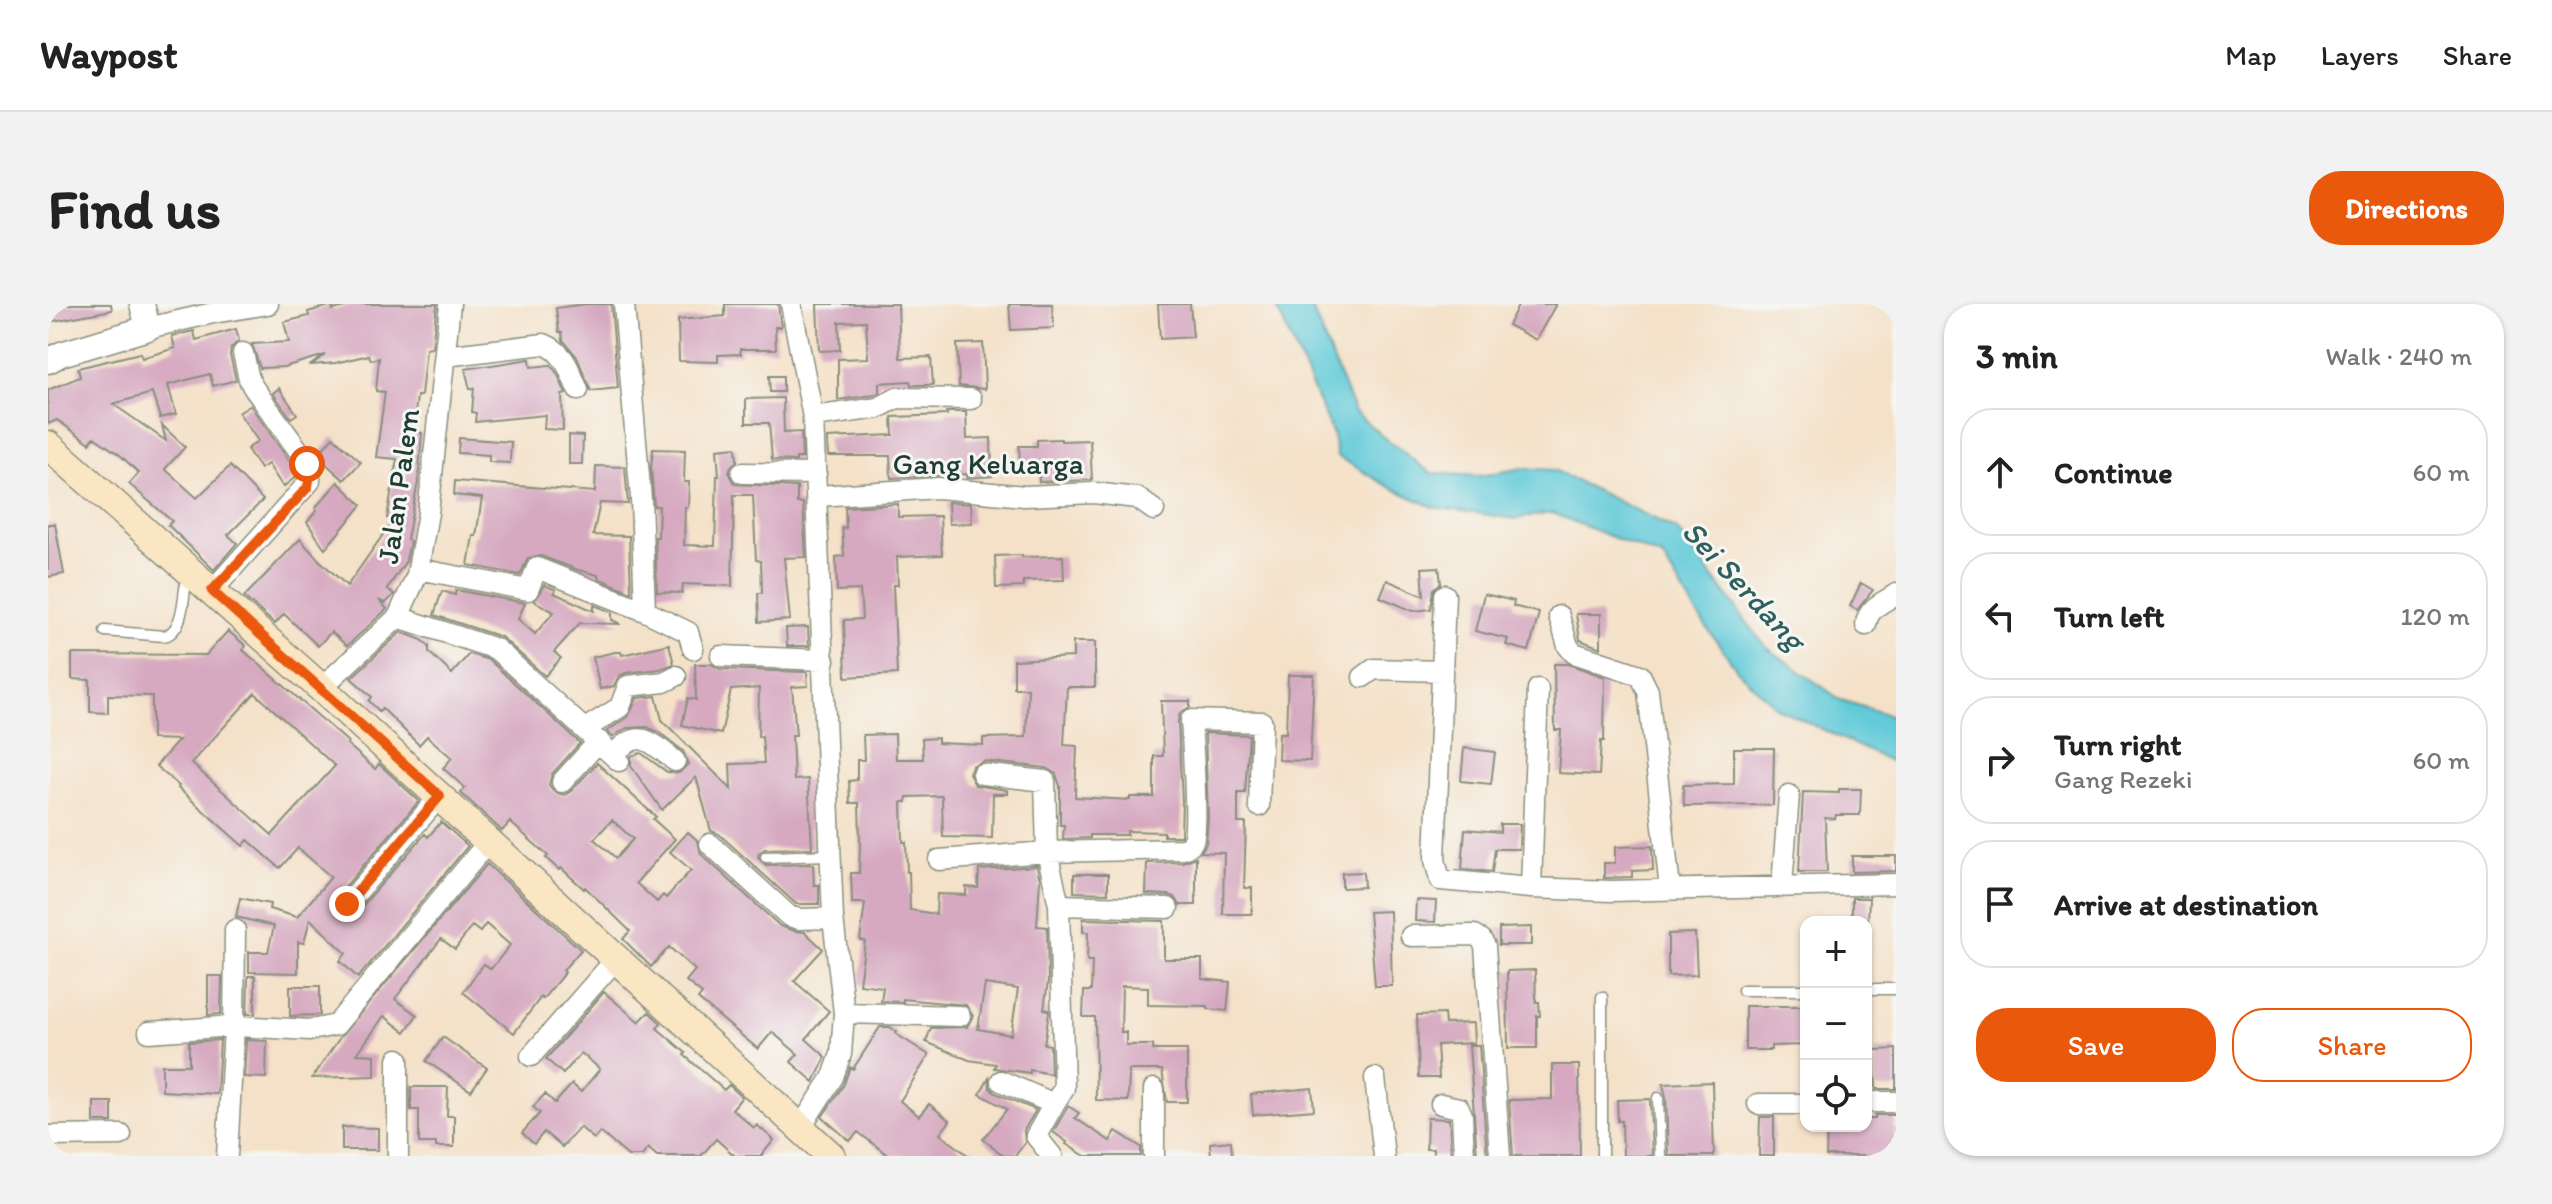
<!DOCTYPE html>
<meta charset="utf-8">
<style>
:root{--surface:#fff;--page:#f2f2f2;--text:#222;--muted:#767676;--line:#e0e0e0;--accent:#ea580c}
body{margin:0;font-family:Itim,sans-serif;background:var(--page);color:var(--text)}
.controls{position:absolute;right:24px;bottom:24px;display:grid;overflow:hidden;border-radius:16px;box-shadow:0 2px 6px #0004}
.controls button{width:72px;height:72px;display:grid;place-items:center;padding:0;border:0;border-bottom:2px solid var(--line);background:var(--surface);color:var(--text);font:40px sans-serif}
.stop{position:absolute;width:24px;height:24px;margin:-18px;border:6px solid #ea580c;border-radius:50%;background:#fff}
.stop.end{background:#ea580c;border-color:#fff;box-shadow:0 2px 8px #0008}
.list{margin:0;padding:0;list-style:none}
h2{display:flex;justify-content:space-between;align-items:center;height:104px;margin:0;padding:0 32px;font-size:34px}
h2 small{font-size:26px;font-weight:400;color:var(--muted)}
.list li{display:grid;grid-template-columns:52px 1fr auto;gap:24px;align-items:center;box-sizing:border-box;height:128px;margin:0 16px 16px;padding:0 16px;border:2px solid var(--line);border-radius:32px}
.list b{display:block;font-size:30px;white-space:nowrap}
.list p{margin:0;font-size:26px;white-space:nowrap;color:var(--muted)}
.list em{font-size:26px;font-style:normal;color:var(--muted)}
.actions{display:flex;gap:16px;padding:24px 32px}
.actions a{flex:1;padding:18px 0;border:2px solid var(--accent);border-radius:32px;text-align:center;font-size:28px;color:var(--accent)}
.actions .main{background:var(--accent);color:#fff}
.icon{flex:none;width:44px;height:44px;fill:none;stroke:currentColor;stroke-width:2;stroke-linecap:round;stroke-linejoin:round}
.map{position:relative;flex:none;width:1848px;height:852px;overflow:hidden;border-radius:32px}
header{display:flex;align-items:center;gap:48px;box-sizing:border-box;height:112px;padding:0 40px;background:var(--surface);border-bottom:2px solid var(--line)}
header strong{font-size:38px}
nav{display:flex;gap:44px;margin-inline-start:auto;font-size:28px}
.intro{display:flex;align-items:center;justify-content:space-between;box-sizing:border-box;height:192px;padding:0 48px}
h1{margin:0;font-size:56px}
.button{padding:20px 36px;border-radius:32px;background:var(--accent);color:#fff;font-size:28px;font-weight:700}
main{display:flex;gap:48px;padding:0 48px}
aside{flex:1;background:var(--surface);border-radius:32px;box-shadow:0 2px 6px #0004}
.map>svg:first-child{display:block}
.water{fill:#5ec9d8;stroke:#3e8386;stroke-width:2}
.building{fill:#d6a9c0;fill-rule:evenodd}
.lines{fill:none;stroke-linecap:round;stroke-linejoin:round}
.service-casing{stroke:#8a8f7e;stroke-width:13}
.minor-casing{stroke:#8a8f7e;stroke-width:23}
.tertiary-casing{stroke:#8a8f7e;stroke-width:27}
.secondary-casing{stroke:#8a8f7e;stroke-width:31}
.service{stroke:#fff;stroke-width:10}
.minor{stroke:#fff;stroke-width:20}
.tertiary{stroke:#fff;stroke-width:24}
.secondary{stroke:#fbe6c4;stroke-width:28}
.route{stroke:#ea580c;stroke-width:10}
.labels{text-anchor:middle;dominant-baseline:central;stroke-width:6;stroke-linejoin:round;paint-order:stroke}
.street-label{font-size:30px;fill:#1f3d34;stroke:#f6f6f2}
.water-label{font-size:32px;font-style:italic;fill:#2f605d;stroke:#f6f6f2}
</style>
<header>
<strong>Waypost</strong>
<nav><a>Map</a><a>Layers</a><a>Share</a></nav>
</header>
<div class="intro"><h1>Find us</h1><a class="button">Directions</a></div>
<main>
<div class="map">
<svg width="1848" height="852" viewBox="0 0 1848 852">
<rect width="100%" height="100%" fill="#f6f6f2"/>
<filter id="ink" filterUnits="userSpaceOnUse"><feTurbulence type="fractalNoise" baseFrequency=".0125" numOctaves="2"/><feDisplacementMap in="SourceGraphic" scale="16" xChannelSelector="R" yChannelSelector="G"/><feConvolveMatrix kernelMatrix="1 2 1 2 8 2 1 2 1" color-interpolation-filters="sRGB"/></filter>
<filter id="wash" filterUnits="userSpaceOnUse"><feTurbulence type="fractalNoise" baseFrequency=".006" numOctaves="4" result="noise"/><feDisplacementMap in="SourceGraphic" scale="32" xChannelSelector="R" yChannelSelector="G"/><feGaussianBlur stdDeviation="1.8" result="paint"/><feColorMatrix in="noise" values="0 0 0 0 0 0 0 0 0 0 0 0 0 0 0 0 0 1.4 0 .05"/><feComposite in="paint" operator="in"/></filter>
<g filter="url(#wash)">
<rect width="100%" height="100%" fill="#f4e1c8"/>
<path class="water" d="M1227,0H1262L1306,107L1334,132L1383,169L1432,172L1474,164L1506,166L1629,226L1718,343L1793,396L1848,413V460L1729,404L1690,367L1647,307L1614,253L1504,209L1467,215L1385,203L1342,183L1289,152L1284,128Z"/>
<g id="blocks">
<path class="building" d="M0,0H63L64,6L0,18Z
M308,0H389L384,44L378,45L373,92H369L365,128L374,129L370,178L359,235L362,237L358,257L339,285L346,290L338,299L332,297L339,305L299,342L283,328L270,342L236,310L227,320L196,293L252,235L269,254L299,282L346,215L339,214L349,155L328,153L337,88L328,87L331,54L323,56L321,51L287,59L263,61L277,51L236,63L212,64L204,40L241,38L236,18L261,12L260,8L284,1L285,6Z
M537,0H563L570,84L543,87L529,53L515,36L514,28H511L508,4Z
M677,0H730L733,23H727L728,45H692L693,50L670,51V58L631,57L630,16L677,12Z
M769,0H850L852,54L883,53L885,81H863L862,77L831,79V89L826,91L790,96V55L820,54L818,17L791,18L792,46L771,47Z
M961,0H1004L1006,24L963,26Z
M1110,0H1142L1145,33L1112,35Z
M1471,0H1508L1488,36L1460,21Z
M188,25L191,37L183,44L182,51L188,76L165,82L162,70L120,81L128,110L112,114L104,89L65,100L118,137L114,121L137,143L117,165L149,194L182,162L215,196L180,231L189,239L166,266L120,221L124,217L81,180L91,169L72,151L46,133L42,139L9,116L0,120V86L32,73L30,64L92,49L94,54L127,44L124,32L146,27L148,36Z
M935,39L937,85L911,82L909,40Z
M482,55L483,63L503,61L510,71L518,90L514,91L515,126L496,125L497,111L427,118L428,109L424,108L426,84L422,85L417,65Z
M721,72H735V88H722Z
M231,84L249,110L243,114L225,89Z
M735,94L736,129L753,128L754,154H748V157L724,156L721,119H698V95Z
M202,101L245,162L249,172L235,183L220,160L212,165L199,145L210,137L191,109Z
M898,108H918L919,135L943,134L944,172L919,174V170L843,174L842,152H780L779,134L845,131L844,113L899,111Z
M521,131L535,132L534,160H521Z
M285,133L313,158L296,176L275,157L273,147Z
M411,134L463,138L462,159L441,158V151L410,149Z
M1013,135V137L1042,136L1044,176L991,178L990,161L972,162L971,142H989V136Z
M688,143L689,157L683,162L681,168L687,180L749,183V199H755L758,253L736,254L742,316L711,318L710,289H714L713,257L708,256L705,191H686L684,282L635,280L634,289L609,288L607,233H610L611,202H606L603,164L605,145L637,146L636,178H641L640,203H637L636,241L667,242L669,172H671L669,145Z
M548,162L577,163L580,200L552,199L545,231L581,232L583,288L550,274V271L530,266L493,252L480,254L472,271L420,261L425,232H428L434,194L406,191L407,177L547,188Z
M290,178L314,201L277,245L259,218L269,206L267,204Z
M900,198L923,200L924,219L901,220Z
M850,200V213L892,212L894,251L849,253L850,281H845L849,370L798,373L796,316L814,315L812,286L789,287L788,253L796,252L794,224H798L797,203Z
M0,220H7L16,270L0,273Z
M974,251V253L1015,252L1016,276L975,277V283L948,284L947,252Z
M1391,263L1393,279L1386,285L1383,305L1365,307L1332,293L1339,276L1376,292L1374,264Z
M1813,279L1825,286L1809,306L1802,302Z
M496,281L508,286L506,289L546,307V301L564,308V316L573,320L532,319L506,348L513,354L497,372L453,333L386,311L394,287L407,291L408,286L477,299L470,315L487,330L506,308L486,297Z
M1436,290L1466,297L1465,302L1491,309L1481,347L1458,341L1460,335L1427,327Z
M1528,310H1553V344L1532,336Z
M760,323L761,342H739L738,324Z
M180,327L198,342L195,346L300,438L299,440L327,465L331,460L371,497L289,592L286,598L290,609L297,613L309,608L377,530L380,533L393,518L420,542L310,674L292,657L298,649L262,615L256,639L250,638V669L201,668V648H220L226,622L188,613L192,594L222,600L221,605L249,613L283,573L250,544L232,564L200,536L195,542L130,484L131,482L108,462L131,436L104,435V392L60,391V409L42,408V376L24,375V350L158,351ZM207,389L287,462L224,531L143,459Z
M353,328L374,336L381,342V348L404,370L421,350L441,356L532,439L504,470L501,481L506,488L517,491L523,487L549,459L608,513L605,515L627,535L588,579L609,598L615,591L618,594L643,566L622,548L640,528L650,537L653,550L732,622L747,627L757,628L775,645L746,677L781,707L758,735L778,753L766,778L743,758L750,750L724,728L710,745L650,695L654,690L638,677L647,666L621,643L603,663L575,635L582,627L537,583L536,585L513,564L511,566L498,554L500,552L462,518L454,527L413,489L417,484L395,464L404,454L379,432L371,441L334,404L331,407L321,397L324,393L303,374ZM564,516L585,535L568,554L546,535Z
M1025,338H1047V383H1019L1016,441L1029,442L1027,493L1082,496V493H1106V452H1115L1113,397H1142V403L1132,409L1130,417L1134,497L1133,532H1116V528L1079,527V531H1042V534L1015,535L1016,521H1012V482L1008,470L998,464L935,457L924,462L921,469L927,481L959,486V490H945L944,534L895,533L894,492L859,493V498H854L855,538H858L859,568H861L862,606L888,610L889,590L918,591V583L930,584L931,566L989,562L992,576L989,622L999,623L1000,678L996,705L1001,706V709L996,740L1002,741L1003,770L982,766V769L946,764L948,760L921,756L878,738L883,724L919,723L925,712L918,701L855,695V698L833,697L835,683L811,680L817,637L812,636L817,599H804L803,569H811L812,539L811,499H802L801,477L809,476V456H816L815,431L847,430L848,455H875L874,435L890,434V439L935,441V434L978,433L980,384H966V356L1025,353ZM937,680L970,685L963,731L930,725Z
M621,340L626,360L612,365L578,369L571,372L566,382L552,385L545,353L567,348H573L574,351Z
M647,360H663L672,365L759,368L760,382L744,383L748,431H744L746,476L760,475L764,544L717,545L711,549L710,554L718,561L765,560L766,581H771V600H748L671,530L663,527L648,473L614,506L583,462V452L593,449L619,468L631,469L640,460L635,447L611,428L599,423L579,424L564,433L559,427L580,413L589,394L608,392L614,416L683,485L682,460L716,459L714,432L710,433L711,384L683,386L673,430L634,421L640,394L648,396Z
M1506,360H1520L1557,373L1556,437H1553L1551,471L1510,469L1513,426H1507Z
M1240,371H1266L1262,457L1230,456L1231,429H1238Z
M1157,429L1201,431L1197,489H1190V519H1198L1196,584H1204V610H1175L1176,549L1153,548L1158,539L1160,514Z
M1416,444L1447,448L1443,480L1413,477Z
M1686,444H1726L1725,501L1636,502L1635,481L1686,480Z
M1791,485H1813L1812,511H1788L1787,515L1777,514L1779,568H1751L1755,488L1791,489Z
M1452,520H1472L1471,545H1447L1444,568L1414,565L1417,525L1452,528Z
M1604,542L1605,566L1584,567V573L1556,574V559H1567V543Z
M1804,552H1848V567L1804,568Z
M1148,553V601H1132L1127,593L1121,591L1098,590L1099,559L1135,558Z
M439,560L533,646L515,666L517,668L495,695L493,693L466,729L415,688L436,660L443,665L462,641L438,620L432,628L424,622L407,645L393,635L347,695L369,711L357,728L336,712L309,750L327,751V772L264,774L293,732Z
M1315,568L1316,583L1294,584V569Z
M1026,570H1060V589L1026,588Z
M1804,594H1821L1820,618H1804Z
M1368,596L1388,597L1387,618L1367,617Z
M1342,607L1344,682H1327L1321,608Z
M1035,615L1116,617V655H1154V675L1182,678L1179,707L1160,705V702L1100,701V683L1074,682L1073,728H1078V741H1105V746H1139V798H1119L1114,766H1081L1080,797L1048,796L1047,713H1035L1036,687H1043L1044,657H1039L1040,628H1035Z
M1483,623V641H1451V624Z
M1647,629L1649,671L1620,672V630Z
M1487,666L1488,698H1491L1492,712H1489V744H1460L1459,667Z
M160,672H174L173,710L160,711Z
M200,672H207V710H199Z
M242,682H272V711L242,712Z
M556,688L591,718L601,708L613,719L609,724L638,749L636,751L676,786L681,781L694,793L684,805L706,824L709,821L726,836L713,852H687L668,835L653,852H609L600,844L594,852H580L552,828L546,835L532,823L514,843L496,828L486,840L474,829L492,809L485,803L497,790L507,799L524,780L533,788L552,765L533,749L515,770L498,755Z
M1697,702H1758V741L1723,742V746H1697Z
M1396,710L1397,720L1425,719L1426,739L1389,741L1391,774H1371L1369,711Z
M832,723H842L849,728L848,730L881,751L852,797L871,812L881,800L902,817L892,830L921,852H841L810,828L802,837L774,813L796,780L802,763L805,765Z
M395,733L439,764L423,787L378,757Z
M172,736L169,790L114,787V761H141V738Z
M198,736L219,737L218,774L196,773Z
M1421,741H1431L1439,852H1429Z
M1848,745V785H1828L1826,746Z
M1504,761H1531L1532,852H1465L1461,796L1504,795Z
M941,774L942,784L947,789L988,806L976,826L977,839L967,852H956L935,835L959,805L932,790Z
M1664,778L1666,852H1620L1618,794L1615,780Z
M363,783H400L399,812H406V843H388V839H371V806H363Z
M1264,784L1266,806L1205,811L1203,790Z
M1602,795L1604,852H1575L1574,817H1570L1569,796Z
M46,798H64V818H46Z
M1020,802L1031,809L1027,814L1062,837L1068,827L1093,843V852H1037L1018,840L1019,838L1005,828Z
M1827,811H1847L1846,852H1778L1779,822H1818V815H1827Z
M1712,813H1726V852H1711Z
M1379,814L1401,815L1403,852H1385V845H1378Z
M294,823L330,824V846H294Z
M1183,837L1184,852H1163L1162,839Z"/>
</g>
</g>
<g filter="url(#ink)">
<use href="#blocks" fill-opacity="0" stroke="#8a8f7e" stroke-width="2"/>
<g class="lines">
<defs>
<path id="service" d="M57,327L116,332C137,327 135,289 139,271
M718,553L783,551
M1818,685H1848
M1695,686H1758
M1610,794L1612,852
M1554,852V693"/>
<path id="minor" d="M743,0L765,113L785,614L796,709L793,750L785,773L752,824
M100,24L165,9L220,0
M397,52L496,40C517,48 522,68 530,86
M765,113L830,104L849,94L923,95
M694,169L768,170
M770,192L890,184L977,192L1046,189L1089,194L1106,206
M370,265L480,286L489,264L597,307L593,195L576,0
M164,287L262,177V169L256,154L205,83L201,75L195,49
M1397,291L1387,556L1392,576L1483,584L1563,587L1848,580
M597,307L640,328L645,345
M1511,312L1520,342L1526,349L1592,371L1600,387L1622,585
M350,313L448,345L571,457
M1818,321C1819,304 1835,299 1848,290
M673,352L776,356
M1315,373L1326,365L1394,367
M273,384L350,313L369,271L380,209L402,0
M537,425L572,403L580,382L616,378L628,372
M565,451C591,422 603,438 627,457
M934,470L997,477L999,548L1011,601L1016,784L1006,800L953,777
M514,478L551,437
M662,540L741,612L751,615L785,614
M891,556L999,548L1135,545C1139,543 1143,542 1145,537C1151,519 1144,439 1143,416L1214,418L1211,502
M1734,581L1741,491
M1483,584L1490,385
M299,600L392,492
M1011,601L1120,604
M1363,632L1427,631L1433,635L1437,642L1452,852
M796,709L912,712
M101,728L186,722L263,726L288,721L441,537
M483,752L568,655
M350,755V852
M1327,774L1336,852
M1818,798H1848
M1393,800L1411,804L1414,811L1416,852
M1710,800H1758
M0,832L73,831
M179,852L186,722L187,626
M1004,852L988,832L1006,800
M1106,852V785"/>
<path id="tertiary" d="M0,57L13,50L100,24L94,0"/>
<path id="secondary" d="M0,141L273,384L783,852"/>
</defs>
<use href="#service" class="service-casing"/>
<use href="#minor" class="minor-casing"/>
<use href="#tertiary" class="tertiary-casing"/>
<use href="#secondary" class="secondary-casing"/>
<use href="#service" class="service"/>
<use href="#minor" class="minor"/>
<use href="#tertiary" class="tertiary"/>
<use href="#secondary" class="secondary"/>
</g>
</g>
<g class="lines" filter="url(#ink)">
<path class="route" d="M259,160L262,169L260,183L164,287L392,492L299,600"/>
</g>
<g class="labels">
<g class="street-label">
<text x="940" y="159">Gang Keluarga</text>
<text transform="translate(350 182) rotate(-82)">Jalan Palem</text>
</g>
<g class="water-label">
<text transform="translate(1696 281) rotate(47)">Sei Serdang</text>
</g>
</g>
</svg>
<div class="controls">
<button>+</button>
<button>−</button>
<button><svg class="icon" aria-label="locate" viewBox="0 0 24 24"><circle cx="12" cy="12" r="6"/><path d="M12 2v4M12 18v4M2 12h4M18 12h4"/></svg></button>
</div>
<div class="stop" style="left:259px;top:160px"></div>
<div class="stop end" style="left:299px;top:600px"></div>
</div>
<aside>
<h2>3 min<small>Walk · 240 m</small></h2>
<ul class="list">
<li><svg class="icon" aria-label="ahead" viewBox="0 0 24 24"><path d="M12 20V5M6 11l6-6 6 6"/></svg><div><b>Continue</b></div><em>60 m</em></li>
<li><svg class="icon" aria-label="left" viewBox="0 0 24 24"><path d="M17 20v-9H6M10 6l-5 5 5 5"/></svg><div><b>Turn left</b></div><em>120 m</em></li>
<li><svg class="icon" aria-label="right" viewBox="0 0 24 24"><path d="M7 20v-9h11M14 6l5 5-5 5"/></svg><div><b>Turn right</b><p>Gang Rezeki</p></div><em>60 m</em></li>
<li><svg class="icon" aria-label="arrive" viewBox="0 0 24 24"><path d="M6 21V4h12l-3 4 3 4H6"/></svg><div><b>Arrive at destination</b></div></li>
</ul>
<div class="actions"><a class="main">Save</a><a>Share</a></div>
</aside>
</main>
